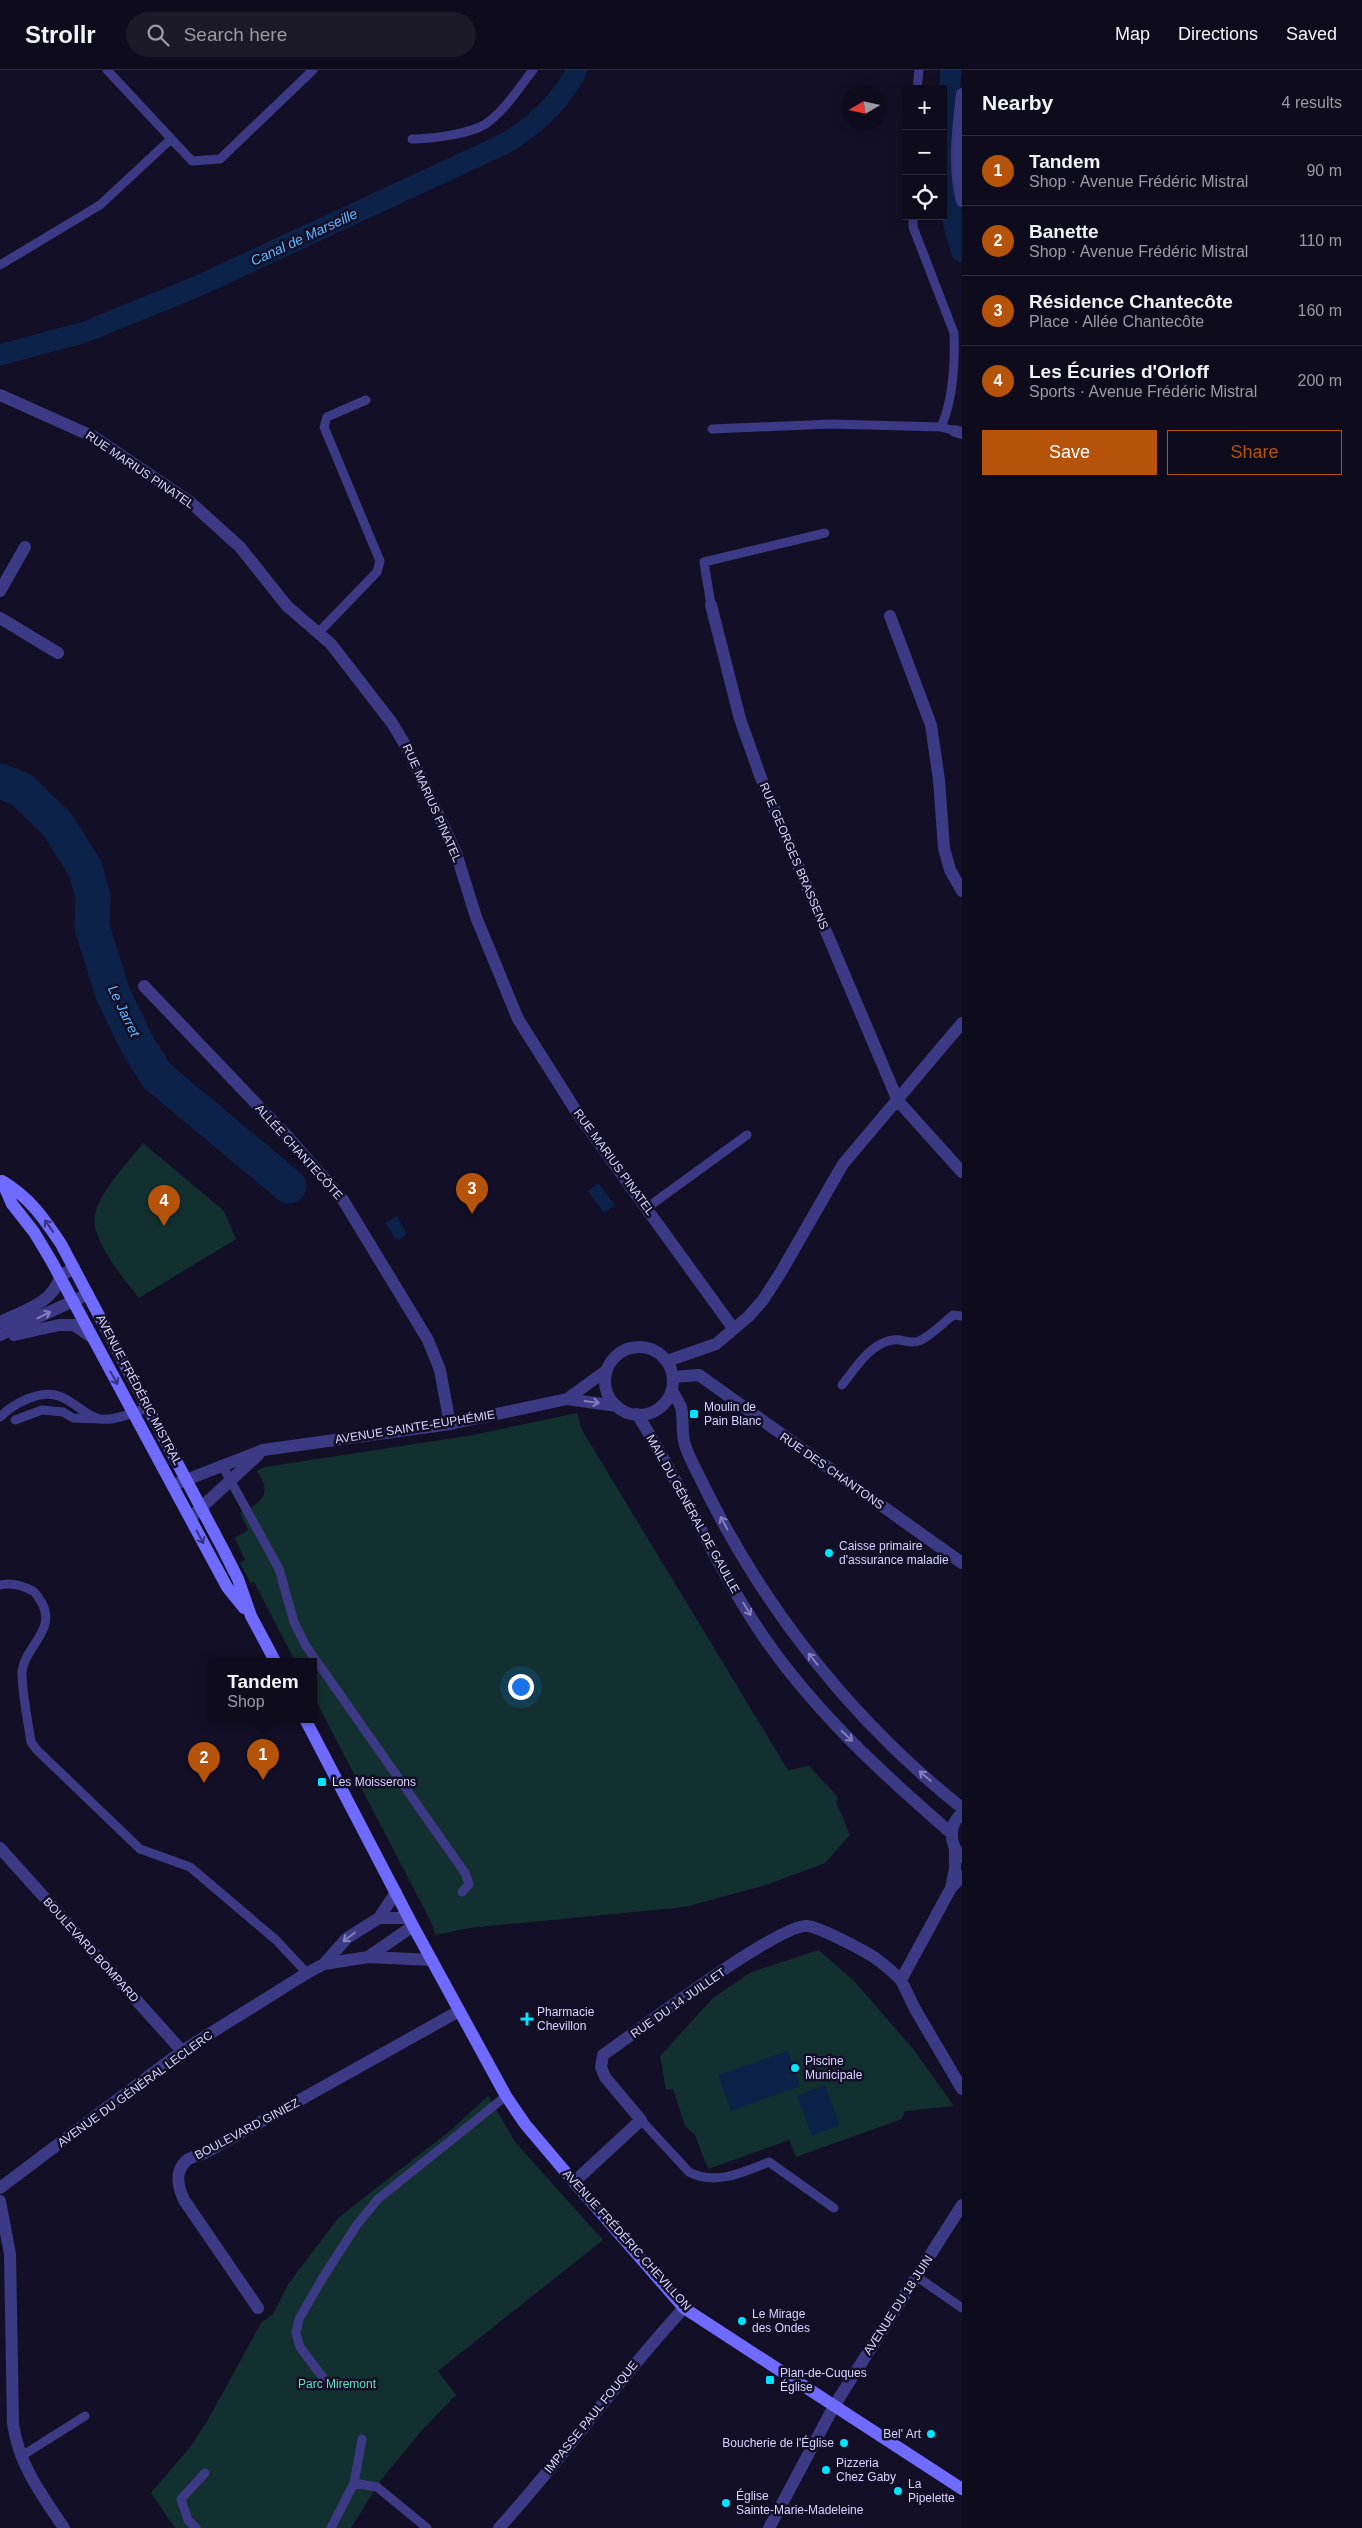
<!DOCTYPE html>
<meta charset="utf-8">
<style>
:root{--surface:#0e0b1c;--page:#1c1929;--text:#f1f3f6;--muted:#9b9ba3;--line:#2e2b3b;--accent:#b45309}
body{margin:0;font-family:Arial,sans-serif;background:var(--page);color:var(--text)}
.controls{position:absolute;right:15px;top:15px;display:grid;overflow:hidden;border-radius:0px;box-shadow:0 2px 12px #0003}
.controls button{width:45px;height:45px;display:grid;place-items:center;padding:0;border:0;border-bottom:1px solid var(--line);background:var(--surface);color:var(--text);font:25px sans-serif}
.compass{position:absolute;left:842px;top:15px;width:45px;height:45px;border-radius:50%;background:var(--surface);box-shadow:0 2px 12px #0003;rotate:261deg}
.you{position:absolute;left:520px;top:1616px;width:18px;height:18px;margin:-12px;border:4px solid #fff;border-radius:50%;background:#1a73e8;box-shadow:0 0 0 8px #1a73e833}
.badge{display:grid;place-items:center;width:32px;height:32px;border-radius:50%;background:var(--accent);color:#fff;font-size:16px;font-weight:700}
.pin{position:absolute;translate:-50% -41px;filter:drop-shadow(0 1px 2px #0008)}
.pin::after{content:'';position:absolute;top:26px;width:18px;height:15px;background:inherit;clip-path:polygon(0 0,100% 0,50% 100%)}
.popup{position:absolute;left:209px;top:1588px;width:108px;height:65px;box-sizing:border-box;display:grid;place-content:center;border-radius:0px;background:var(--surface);filter:drop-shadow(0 1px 4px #0005);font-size:16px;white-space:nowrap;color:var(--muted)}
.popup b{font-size:19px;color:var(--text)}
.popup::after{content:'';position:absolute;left:50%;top:100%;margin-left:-10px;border:10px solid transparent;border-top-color:var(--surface)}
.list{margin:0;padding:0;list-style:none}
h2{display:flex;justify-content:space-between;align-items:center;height:65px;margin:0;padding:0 20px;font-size:21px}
h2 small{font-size:16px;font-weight:400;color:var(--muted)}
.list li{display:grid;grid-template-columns:32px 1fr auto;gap:15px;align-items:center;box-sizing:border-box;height:70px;padding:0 20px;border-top:1px solid var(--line)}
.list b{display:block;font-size:19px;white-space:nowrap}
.list p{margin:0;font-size:16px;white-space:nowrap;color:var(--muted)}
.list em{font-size:16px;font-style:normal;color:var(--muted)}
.actions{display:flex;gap:10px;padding:15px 20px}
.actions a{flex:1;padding:11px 0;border:1px solid var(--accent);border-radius:0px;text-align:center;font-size:18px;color:var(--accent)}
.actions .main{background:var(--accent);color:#fff}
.icon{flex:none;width:28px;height:28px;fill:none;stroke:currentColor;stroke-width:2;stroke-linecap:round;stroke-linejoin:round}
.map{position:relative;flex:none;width:962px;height:2458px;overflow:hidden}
header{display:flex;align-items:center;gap:30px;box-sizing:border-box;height:70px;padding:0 25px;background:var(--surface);border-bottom:1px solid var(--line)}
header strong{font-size:24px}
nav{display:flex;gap:28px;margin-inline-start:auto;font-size:18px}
.search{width:350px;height:45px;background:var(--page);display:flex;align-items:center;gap:12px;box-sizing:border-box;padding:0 18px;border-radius:28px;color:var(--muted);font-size:19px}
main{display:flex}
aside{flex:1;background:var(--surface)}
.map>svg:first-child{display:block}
.green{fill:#12302f}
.water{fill:#0c2248}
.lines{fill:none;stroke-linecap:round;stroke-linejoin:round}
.canal{stroke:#0c2248;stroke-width:21}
.river{stroke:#0c2248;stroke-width:35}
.service{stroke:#3d3a85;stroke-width:9}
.minor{stroke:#3d3a85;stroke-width:12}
.tertiary{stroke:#3d3a85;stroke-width:12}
.secondary{stroke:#6f6bff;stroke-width:12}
.oneway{stroke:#38347d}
.oneway2{stroke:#837fbc}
.poi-dot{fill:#00e5ff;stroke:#130f26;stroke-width:2}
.labels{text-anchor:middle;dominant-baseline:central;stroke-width:5;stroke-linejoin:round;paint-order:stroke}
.street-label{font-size:12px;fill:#d9d4ff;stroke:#130f26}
.poi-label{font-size:12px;fill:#d9d4ff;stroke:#130f26;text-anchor:start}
.park-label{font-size:12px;fill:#5fe0c0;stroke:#130f26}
.water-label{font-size:14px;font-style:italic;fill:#62b6ff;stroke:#130f26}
</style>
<header>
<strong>Strollr</strong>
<div class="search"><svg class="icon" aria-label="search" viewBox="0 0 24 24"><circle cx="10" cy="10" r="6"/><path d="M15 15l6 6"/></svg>Search here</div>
<nav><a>Map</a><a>Directions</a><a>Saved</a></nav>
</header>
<main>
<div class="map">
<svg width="962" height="2458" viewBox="0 0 962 2458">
<rect width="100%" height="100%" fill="#130f26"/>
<path class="green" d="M143,1073L224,1141L236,1169L139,1228C125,1211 89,1167 95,1144C102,1118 127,1094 143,1073Z
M577,1343L582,1360L788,1700L809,1696L838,1727L836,1732L850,1765L825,1793L766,1815L685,1837L470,1858L435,1865L432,1854L313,1625V1591H295L254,1512L251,1514L240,1493L245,1490L235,1468L248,1460L240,1443C262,1432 273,1425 257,1401L265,1397L473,1365Z
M819,1880L856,1913L914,1980L954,2036L905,2041L902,2049L796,2087L789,2070L708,2099L695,2065L685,2056L673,2019L666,2020L660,1986L713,1928L751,1902Z
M488,2026L516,2073L603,2170L438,2301L456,2325L423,2359L381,2410L351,2458H175L151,2423L191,2376L209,2348L261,2253L273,2244L289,2213L339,2147L451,2060Z"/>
<path class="water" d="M598,1113L615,1135L604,1143L588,1121Z
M397,1146L406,1162L405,1166L399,1170L395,1168L385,1153Z
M788,1981L800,2016L731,2041L718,2005Z
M825,2015L840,2055L812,2066L797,2026Z"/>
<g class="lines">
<path class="canal" d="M951,0C945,66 940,118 962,182
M0,285L85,262L198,216L506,73C536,55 561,31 577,0"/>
<path class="river" d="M0,711L21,719L57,754L85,798L93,826L92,857L113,924L137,974L157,1006L289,1116"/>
<path class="service" d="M107,0L192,91L220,89L313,0
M917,19L919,0
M412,69C430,69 472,64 487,53C505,40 519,18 533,0
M913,146V157L954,263C955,292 953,330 941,357
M0,195L100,135L171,69
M712,359L831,354L941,357L955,361
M711,535L704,492L825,463
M319,562L377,502L380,491L324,357L327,347L366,330
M648,1137L747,1065
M842,1315C855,1299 870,1273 893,1270C901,1268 910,1275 919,1271C931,1266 943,1253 953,1245L962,1246
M0,1347C13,1334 40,1319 59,1326C74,1331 85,1346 100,1349C112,1351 137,1342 149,1337
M15,1350L42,1340L63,1342L73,1348L100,1349
M222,1395L279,1499L294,1552L306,1576L465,1803L469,1814L462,1822
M0,1515C12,1512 22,1515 33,1521C37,1524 39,1529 42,1533C57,1561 23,1578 22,1603C22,1624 28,1651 31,1672L37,1680L140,1779L190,1797L276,1870L307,1903
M641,2050L689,2102C715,2116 744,2102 769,2092L834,2138
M916,2206L962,2238
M327,2313L300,2277L296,2263L299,2249L322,2209L356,2156L378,2129L506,2026
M20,2387L85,2346
M354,2413L377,2417L427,2458
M196,2458L188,2450L181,2429L205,2403
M331,2458L354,2413L362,2369"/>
<path class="minor" d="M962,24C958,60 953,96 962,131
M0,325L94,367L190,432L240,477L287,536L331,574L392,653L407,678L456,783L476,847L518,949L578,1044L733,1258
M955,361L962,363
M0,521L25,477
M711,535L740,649L761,708L898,1031L962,1102
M890,546L931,655L939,710L944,778L950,800L962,821
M0,548L58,583
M144,916L288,1067L343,1130L428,1270L440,1300L450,1354
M0,1252C23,1241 54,1233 60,1206L74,1198
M0,1265L88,1224
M14,1265L59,1255H74L90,1266
M667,1291L716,1274L749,1246L763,1230L781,1202L843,1094L962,953
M673,1307L699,1305L962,1493
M0,1778L182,1981
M962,1806L951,1818L901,1910L915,1939L962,2019
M951,1818L955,1799V1779
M379,1848H409
M368,1887L432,1890
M324,1894L347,1868L379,1848L396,1822
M574,2112L641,2050L605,2007L601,1997L603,1985C635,1963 778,1854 807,1856C820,1857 867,1882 878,1890C886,1896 894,1903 901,1910
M0,2118L182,1981L307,1903L324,1894L368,1887L413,1856
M0,2131L10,2184L13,2354C19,2395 41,2424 64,2458
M258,2238L184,2130C178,2117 174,2102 186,2091C190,2087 200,2085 205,2083L459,1941
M499,2458C564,2387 619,2308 684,2238
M769,2458L834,2336L962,2135"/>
<path class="tertiary" d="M605 1311a34 34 0 1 1 68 0a34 34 0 1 1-68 0Z
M672,1321C675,1326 679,1332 681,1337C684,1349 681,1363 685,1375C688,1385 694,1396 699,1406C761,1535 850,1649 962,1738
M567,1329L607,1300
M637,1344C683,1416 715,1496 763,1566C814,1641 883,1704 951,1763
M173,1415L263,1380L450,1354L567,1329L617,1336
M190,1448L258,1385
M962,1743C948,1755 949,1775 962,1787"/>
<path class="secondary" d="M2,1111C30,1128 43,1147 61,1174L224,1481L238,1509L251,1546L275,1591
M2,1111L12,1134L34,1162L52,1192L227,1517L244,1538
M305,1649L413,1856L506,2026L525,2054L574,2112L684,2238L962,2419"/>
</g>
<defs><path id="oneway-shaft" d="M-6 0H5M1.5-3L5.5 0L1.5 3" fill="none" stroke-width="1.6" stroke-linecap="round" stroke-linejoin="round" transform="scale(1.25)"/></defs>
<g class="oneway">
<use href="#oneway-shaft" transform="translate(49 1156) rotate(-125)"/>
<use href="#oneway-shaft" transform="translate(114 1308) rotate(61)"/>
<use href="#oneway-shaft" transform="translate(200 1467) rotate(62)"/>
</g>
<g class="oneway2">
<use href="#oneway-shaft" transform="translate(44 1245) rotate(-26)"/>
<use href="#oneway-shaft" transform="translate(592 1332) rotate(8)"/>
<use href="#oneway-shaft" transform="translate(724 1453) rotate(-118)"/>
<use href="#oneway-shaft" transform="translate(747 1539) rotate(59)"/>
<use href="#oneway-shaft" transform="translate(813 1589) rotate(-129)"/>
<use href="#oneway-shaft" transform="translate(847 1666) rotate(43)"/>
<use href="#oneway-shaft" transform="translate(925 1706) rotate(-140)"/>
<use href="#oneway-shaft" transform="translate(349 1867) rotate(143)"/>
</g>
<g class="poi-dot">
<rect x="689" y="1339" width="10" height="10" rx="2.5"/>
<circle cx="829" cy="1483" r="5"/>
<rect x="317" y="1707" width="10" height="10" rx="2.5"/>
<path d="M524.5 1941.5h5v5h5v5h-5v5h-5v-5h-5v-5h5z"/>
<circle cx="795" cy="1998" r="5"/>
<circle cx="742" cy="2251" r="5"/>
<rect x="765" y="2305" width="10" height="10" rx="2.5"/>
<circle cx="931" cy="2364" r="5"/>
<circle cx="844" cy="2373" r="5"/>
<circle cx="826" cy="2400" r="5"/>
<circle cx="898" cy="2421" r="5"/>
<circle cx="726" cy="2433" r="5"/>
</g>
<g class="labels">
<g class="street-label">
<text transform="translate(140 400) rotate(34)">RUE MARIUS PINATEL</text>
<text transform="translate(432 733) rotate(66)">RUE MARIUS PINATEL</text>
<text transform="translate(794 786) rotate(67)">RUE GEORGES BRASSENS</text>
<text transform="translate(299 1082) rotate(48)">ALLÉE CHANTECÔTE</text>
<text transform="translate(614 1092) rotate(54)">RUE MARIUS PINATEL</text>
<text transform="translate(139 1320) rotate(62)">AVENUE FRÉDÉRIC MISTRAL</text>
<text transform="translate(415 1357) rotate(-9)">AVENUE SAINTE-EUPHÉMIE</text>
<text transform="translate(832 1401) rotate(35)">RUE DES CHANTONS</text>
<text transform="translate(693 1444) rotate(61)">MAIL DU GÉNÉRAL DE GAULLE</text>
<text transform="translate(91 1880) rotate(48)">BOULEVARD BOMPARD</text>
<text transform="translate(678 1933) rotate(-35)">RUE DU 14 JUILLET</text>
<text transform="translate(135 2019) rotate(-36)">AVENUE DU GÉNÉRAL LECLERC</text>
<text transform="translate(247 2059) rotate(-28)">BOULEVARD GINIEZ</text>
<text transform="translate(627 2170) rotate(48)">AVENUE FRÉDÉRIC CHEVILLON</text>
<text transform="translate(898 2235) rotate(-57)">AVENUE DU 18 JUIN</text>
<text transform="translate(591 2347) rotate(-51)">IMPASSE PAUL FOUQUE</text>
</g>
<g class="poi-label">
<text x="704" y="1337">Moulin de<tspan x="704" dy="14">Pain Blanc</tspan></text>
<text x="839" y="1476">Caisse primaire<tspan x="839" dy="14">d'assurance maladie</tspan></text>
<text x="332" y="1712">Les Moisserons</text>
<text x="537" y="1942">Pharmacie<tspan x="537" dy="14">Chevillon</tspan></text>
<text x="805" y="1991">Piscine<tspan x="805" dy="14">Municipale</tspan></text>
<text x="752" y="2244">Le Mirage<tspan x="752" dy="14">des Ondes</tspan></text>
<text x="780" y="2303">Plan-de-Cuques<tspan x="780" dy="14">Église</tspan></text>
<text x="921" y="2364" text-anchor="end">Bel' Art</text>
<text x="834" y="2373" text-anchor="end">Boucherie de l'Église</text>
<text x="836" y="2393">Pizzeria<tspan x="836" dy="14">Chez Gaby</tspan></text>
<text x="908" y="2414">La<tspan x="908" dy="14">Pipelette</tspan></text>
<text x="736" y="2426">Église<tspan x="736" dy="14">Sainte-Marie-Madeleine</tspan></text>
</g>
<g class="park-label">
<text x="337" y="2314">Parc Miremont</text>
</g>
<g class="water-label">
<text transform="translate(304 167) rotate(-25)">Canal de Marseille</text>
<text transform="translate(124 941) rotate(64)">Le Jarret</text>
</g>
</g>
</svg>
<div class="controls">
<button>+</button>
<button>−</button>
<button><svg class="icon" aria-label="locate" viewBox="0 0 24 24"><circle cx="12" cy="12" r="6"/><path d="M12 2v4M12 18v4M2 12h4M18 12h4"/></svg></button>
</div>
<svg class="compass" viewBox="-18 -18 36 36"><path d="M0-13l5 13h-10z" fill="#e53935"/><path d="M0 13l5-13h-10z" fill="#9b9ba3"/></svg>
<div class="you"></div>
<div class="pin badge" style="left:263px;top:1710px">1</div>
<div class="popup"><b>Tandem</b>Shop</div>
<div class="pin badge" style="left:204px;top:1713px">2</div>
<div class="pin badge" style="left:472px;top:1144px">3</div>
<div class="pin badge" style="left:164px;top:1156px">4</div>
</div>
<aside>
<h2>Nearby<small>4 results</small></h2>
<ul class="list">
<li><span class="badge">1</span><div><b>Tandem</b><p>Shop · Avenue Frédéric Mistral</p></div><em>90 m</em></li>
<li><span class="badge">2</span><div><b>Banette</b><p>Shop · Avenue Frédéric Mistral</p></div><em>110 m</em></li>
<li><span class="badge">3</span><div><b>Résidence Chantecôte</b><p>Place · Allée Chantecôte</p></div><em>160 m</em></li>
<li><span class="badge">4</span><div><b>Les Écuries d'Orloff</b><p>Sports · Avenue Frédéric Mistral</p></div><em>200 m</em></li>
</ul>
<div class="actions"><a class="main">Save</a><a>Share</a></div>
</aside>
</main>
